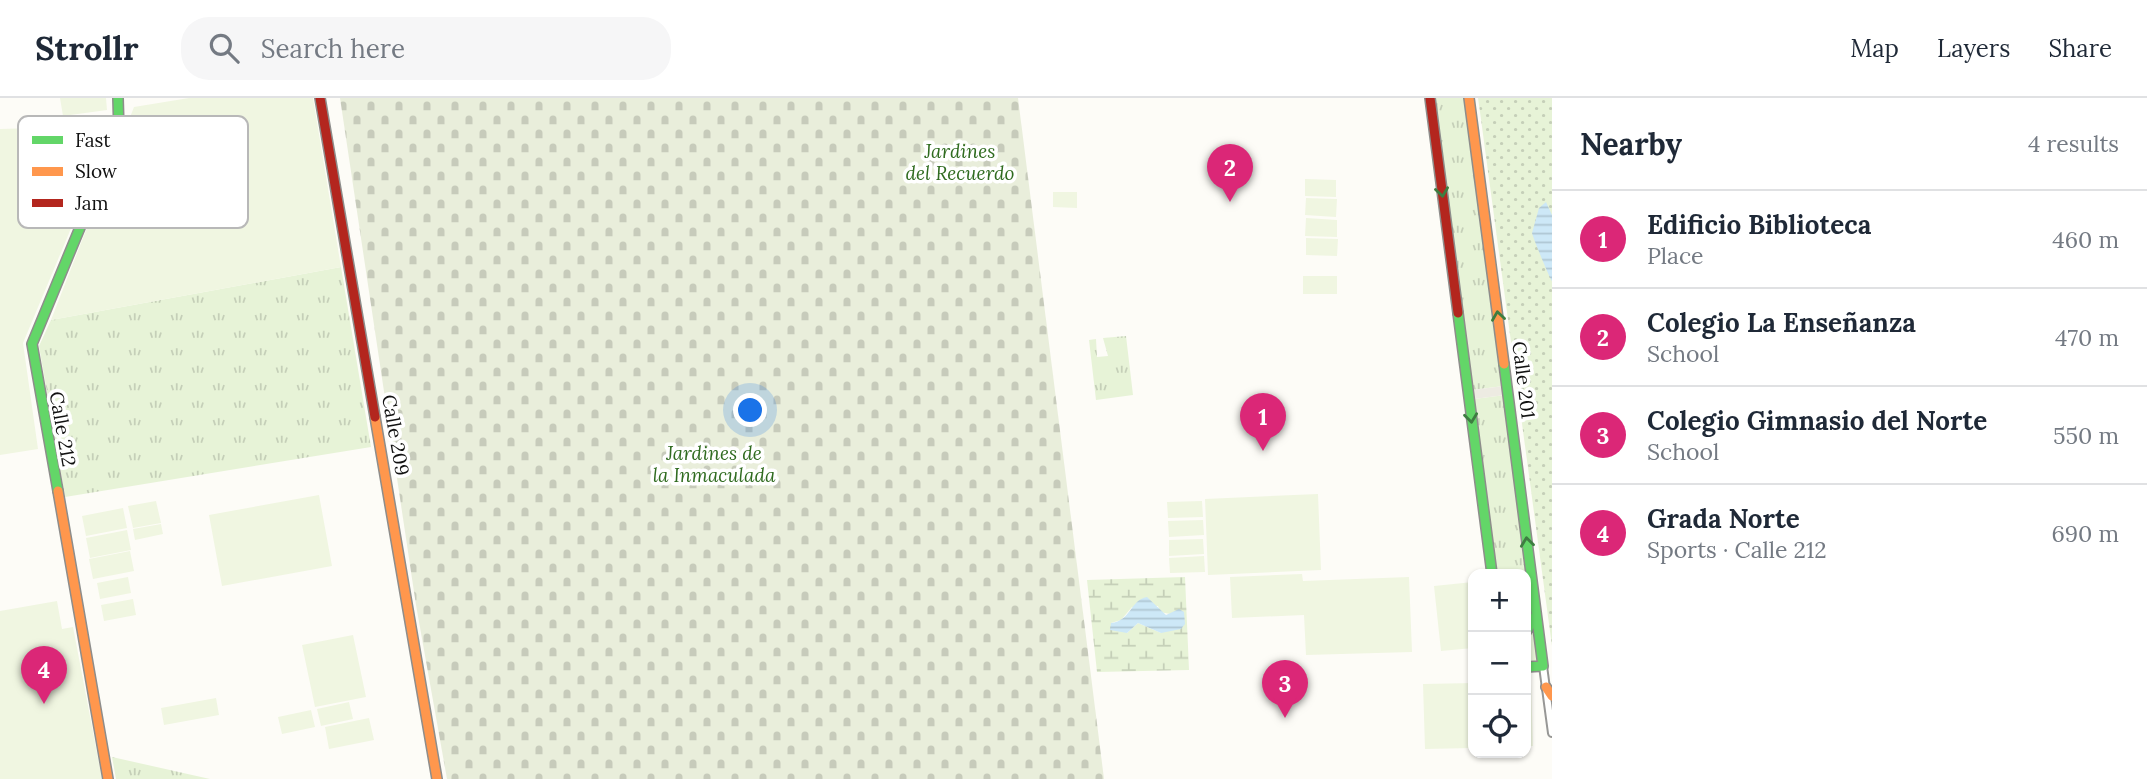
<!DOCTYPE html>
<meta charset="utf-8">
<style>
:root{--surface:#fff;--page:#f6f6f7;--text:#1f2937;--muted:#747a83;--line:#e0e1e3;--accent:#db2777}
body{margin:0;font-family:Lora,serif;background:var(--page);color:var(--text)}
.controls{position:absolute;right:21px;bottom:21px;display:grid;overflow:hidden;border-radius:14px;box-shadow:0 2px 5px #0004}
.controls button{width:63px;height:63px;display:grid;place-items:center;padding:0;border:0;border-bottom:2px solid var(--line);background:var(--surface);color:var(--text);font:35px sans-serif}
.you{position:absolute;left:751px;top:313px;width:24px;height:24px;margin:-18px;border:5px solid #fff;border-radius:50%;background:#1a73e8;box-shadow:0 0 0 10px #1a73e833}
.badge{display:grid;place-items:center;width:46px;height:46px;border-radius:50%;background:var(--accent);color:#fff;font-size:23px;font-weight:700}
.pin{position:absolute;translate:-50% -58px;filter:drop-shadow(0 2px 4px #0008)}
.pin::after{content:'';position:absolute;top:37px;width:24px;height:21px;background:inherit;clip-path:polygon(0 0,100% 0,50% 100%)}
.list{margin:0;padding:0;list-style:none}
h2{display:flex;justify-content:space-between;align-items:center;height:91px;margin:0;padding:0 28px;font-size:30px}
h2 small{font-size:23px;font-weight:400;color:var(--muted)}
.list li{display:grid;grid-template-columns:46px 1fr auto;gap:21px;align-items:center;box-sizing:border-box;height:98px;padding:0 28px;border-top:2px solid var(--line)}
.list b{display:block;font-size:26px;white-space:nowrap}
.list p{margin:0;font-size:23px;white-space:nowrap;color:var(--muted)}
.list em{font-size:23px;font-style:normal;color:var(--muted)}
.icon{flex:none;width:38px;height:38px;fill:none;stroke:currentColor;stroke-width:2;stroke-linecap:round;stroke-linejoin:round}
.map{position:relative;flex:none;width:1552px;height:681px;overflow:hidden}
header{display:flex;align-items:center;gap:42px;box-sizing:border-box;height:98px;padding:0 35px;background:var(--surface);border-bottom:2px solid var(--line)}
header strong{font-size:33px}
nav{display:flex;gap:38px;margin-inline-start:auto;font-size:24px}
.search{width:490px;height:63px;background:var(--page);display:flex;align-items:center;gap:18px;box-sizing:border-box;padding:0 24px;border-radius:28px;color:var(--muted);font-size:26px}
main{display:flex}
aside{flex:1;background:var(--surface)}
.map>svg:first-child{display:block}
.grass{fill:url(#grass-tufts)}
.wetland{fill:url(#wetland-marsh);fill-rule:evenodd}
.cemetery{fill:url(#cemetery-stones)}
.park{fill:url(#park-dots)}
.pitch{fill:#f0f6e1}
.plaza{fill:#edebe2}
.water{fill:url(#water-rules)}
.lines{fill:none;stroke-linecap:round;stroke-linejoin:round}
.street-casing{stroke:#979795;stroke-width:10}
.fast-casing{stroke:#8e8d8b;stroke-width:12}
.slow-casing{stroke:#8e8d8b;stroke-width:12}
.jam-casing{stroke:#8e8d8b;stroke-width:12}
.street{stroke:#fffffe;stroke-width:6}
.fast{stroke:#63d668;stroke-width:9}
.slow{stroke:#ff974d;stroke-width:9}
.jam{stroke:#b3261e;stroke-width:9}
.oneway{stroke:#3e7d41}
.labels{text-anchor:middle;dominant-baseline:central;stroke-width:7;stroke-linejoin:round;paint-order:stroke}
.park-label{font-size:19px;font-style:italic;fill:#2f6b1f;stroke:#fff}
.street-label{font-size:19px;fill:#111;stroke:#fff}
.key{fill:#fff;stroke:#b8b8b8;stroke-width:2}
.key-label{font-size:19px;fill:#111}
</style>
<header>
<strong>Strollr</strong>
<div class="search"><svg class="icon" aria-label="search" viewBox="0 0 24 24"><circle cx="10" cy="10" r="6"/><path d="M15 15l6 6"/></svg>Search here</div>
<nav><a>Map</a><a>Layers</a><a>Share</a></nav>
</header>
<main>
<div class="map">
<svg width="1552" height="681" viewBox="0 0 1552 681">
<defs>
<pattern id="grass-tufts" width="24" height="20" patternUnits="userSpaceOnUse" patternTransform="scale(1.75)"><rect width="24" height="20" fill="#e7f3d7"/><path d="M3 7l-1-3M5 7V3M7 7l1-3M15 17l-1-3M17 17v-4M19 17l1-3" fill="none" stroke="#c5cfb8"/></pattern>
<pattern id="wetland-marsh" width="20" height="14" patternUnits="userSpaceOnUse" patternTransform="scale(1.75)"><rect width="20" height="14" fill="#e7f3d7"/><path d="M1 5h8M5 5V1M11 12h8M15 12V8" fill="none" stroke="#c5cfb8"/></pattern>
<pattern id="cemetery-stones" width="16" height="16" patternUnits="userSpaceOnUse" patternTransform="scale(1.75)"><rect width="16" height="16" fill="#e9eedb"/><path d="M2 7V4a2 2 0 0 1 4 0v3zM10 15v-3a2 2 0 0 1 4 0v3z" fill="#c7cbbb"/></pattern>
<pattern id="park-dots" width="8" height="8" patternUnits="userSpaceOnUse" patternTransform="scale(1.75)"><rect width="8" height="8" fill="#e7f3d7"/><path d="M2 2h.1M6 6h.1" fill="none" stroke="#c5cfb8" stroke-width="1.8" stroke-linecap="round"/></pattern>
<pattern id="water-rules" width="6" height="5" patternUnits="userSpaceOnUse" patternTransform="scale(1.75)"><rect width="6" height="5" fill="#cde8f7"/><path d="M0 2.5h6" fill="none" stroke="#afc6d3"/></pattern>
</defs>
<rect width="100%" height="100%" fill="#fdfcf7"/>
<path class="grass" d="M1434,0H1465L1504,288L1472,292Z
M341,169L371,349L65,399L39,248L51,222Z
M1126,238L1133,297L1096,302L1089,242L1096,241L1097,259L1108,258L1103,240Z
M1505,297L1534,512L1526,530V476H1496L1474,301Z
M1536,526L1541,565L1526,566V537Z
M112,659L210,681H116Z"/>
<path class="wetland" d="M1185,479L1189,572L1097,574L1087,482ZM1158,508L1160,514L1170,516L1161,535L1138,525L1127,535L1111,525L1121,522L1132,509Z"/>
<path class="cemetery" d="M340,0H1018L1104,681H447L416,507Z"/>
<path class="park" d="M1478,0H1552V548L1480,14Z"/>
<path class="pitch" d="M60,0H106L107,12L63,18Z
M189,0H313L341,169L51,222L134,9Z
M106,28L108,42L23,245L38,351L0,357V31Z
M1305,81L1336,82V99L1305,98Z
M1053,94H1077V110L1053,109Z
M1306,100L1337,101L1336,119L1305,117Z
M1306,120L1337,122V139L1305,138Z
M1306,140L1338,141L1337,158L1306,157Z
M1303,178H1337V196H1303Z
M1318,396L1321,472L1208,477L1205,401Z
M319,397L332,468L222,488L209,417Z
M156,403L161,425L133,430L128,408Z
M1202,403L1203,419L1168,420L1167,404Z
M123,410L127,430L86,438L82,418Z
M1203,422L1204,437L1169,439L1168,423Z
M161,426L163,436L135,442L133,431Z
M127,432L131,452L90,460L86,440Z
M1203,441L1204,456L1169,458V442Z
M130,453L134,473L93,481L89,461Z
M1204,458L1205,474L1170,475L1169,460Z
M1302,476L1303,483L1409,479L1412,554L1306,557L1304,517L1232,520L1230,479Z
M128,479L131,495L100,501L97,485Z
M1473,484V550L1441,553L1434,488Z
M133,501L136,517L104,523L101,507Z
M57,503L62,531L73,529L102,681H0V513Z
M353,537L366,599L315,609L302,547Z
M1526,584H1531L1533,648H1526Z
M1473,585V650L1425,651L1423,586Z
M216,600L219,617L164,627L161,610Z
M349,604L353,621L321,628L317,611Z
M311,612L315,629L282,636L278,619Z
M369,620L374,642L329,651L325,629Z"/>
<path class="plaza" d="M1504,288L1505,297L1474,301L1472,292Z"/>
<path class="water" d="M1546,104L1552,117V183C1550,181 1533,140 1532,135L1539,110Z
M1147,499L1166,517L1179,511L1184,514L1185,526L1181,531L1161,535L1138,525L1127,535L1110,532L1111,525C1131,523 1130,502 1147,499Z"/>
<g class="lines">
<defs>
<path id="street" d="M1543,568L1552,635"/>
<path id="fast" d="M1458,215L1492,476
M1504,266L1543,568L1526,569
M58,393L32,246L119,35L118,0
M1526,534L1536,517"/>
<path id="slow" d="M1469,0L1504,266
M375,319L437,681
M58,393L108,681
M1546,589L1552,598"/>
<path id="jam" d="M320,0L375,319
M1430,0L1458,215"/>
</defs>
<use href="#street" class="street-casing"/>
<use href="#fast" class="fast-casing"/>
<use href="#slow" class="slow-casing"/>
<use href="#jam" class="jam-casing"/>
<use href="#street" class="street"/>
<use href="#fast" class="fast"/>
<use href="#slow" class="slow"/>
<use href="#jam" class="jam"/>
</g>
<defs><path id="oneway-chevron" d="M-2-3.5L2.5 0L-2 3.5" fill="none" stroke-width="1.6" stroke-linecap="round" stroke-linejoin="round" transform="scale(1.75)"/></defs>
<g class="oneway">
<use href="#oneway-chevron" transform="translate(1442 94) rotate(82)"/>
<use href="#oneway-chevron" transform="translate(1498 218) rotate(-98)"/>
<use href="#oneway-chevron" transform="translate(1471 320) rotate(83)"/>
<use href="#oneway-chevron" transform="translate(1527 444) rotate(-97)"/>
</g>
<g class="labels">
<g class="park-label">
<text x="960" y="53">Jardines<tspan x="960" dy="22">del Recuerdo</tspan></text>
<text x="714" y="355">Jardines de<tspan x="714" dy="22">la Inmaculada</tspan></text>
</g>
<g class="street-label">
<text transform="translate(1524 282) rotate(83)">Calle 201</text>
<text transform="translate(63 331) rotate(80)">Calle 212</text>
<text transform="translate(396 337) rotate(80)">Calle 209</text>
</g>
</g>
<rect x="18" y="18" width="230" height="112" rx="10" class="key"/>
<rect x="32" y="38" width="31" height="8" fill="#63d668"/>
<rect x="32" y="69" width="31" height="9" fill="#ff974d"/>
<rect x="32" y="101" width="31" height="8" fill="#b3261e"/>
<g class="key-label">
<text x="75" y="49">Fast</text>
<text x="75" y="80">Slow</text>
<text x="75" y="112">Jam</text>
</g>
</svg>
<div class="controls">
<button>+</button>
<button>−</button>
<button><svg class="icon" aria-label="locate" viewBox="0 0 24 24"><circle cx="12" cy="12" r="6"/><path d="M12 2v4M12 18v4M2 12h4M18 12h4"/></svg></button>
</div>
<div class="you"></div>
<div class="pin badge" style="left:1263px;top:353px">1</div>
<div class="pin badge" style="left:1230px;top:104px">2</div>
<div class="pin badge" style="left:1285px;top:620px">3</div>
<div class="pin badge" style="left:44px;top:606px">4</div>
</div>
<aside>
<h2>Nearby<small>4 results</small></h2>
<ul class="list">
<li><span class="badge">1</span><div><b>Edificio Biblioteca</b><p>Place</p></div><em>460 m</em></li>
<li><span class="badge">2</span><div><b>Colegio La Enseñanza</b><p>School</p></div><em>470 m</em></li>
<li><span class="badge">3</span><div><b>Colegio Gimnasio del Norte</b><p>School</p></div><em>550 m</em></li>
<li><span class="badge">4</span><div><b>Grada Norte</b><p>Sports · Calle 212</p></div><em>690 m</em></li>
</ul>
</aside>
</main>
